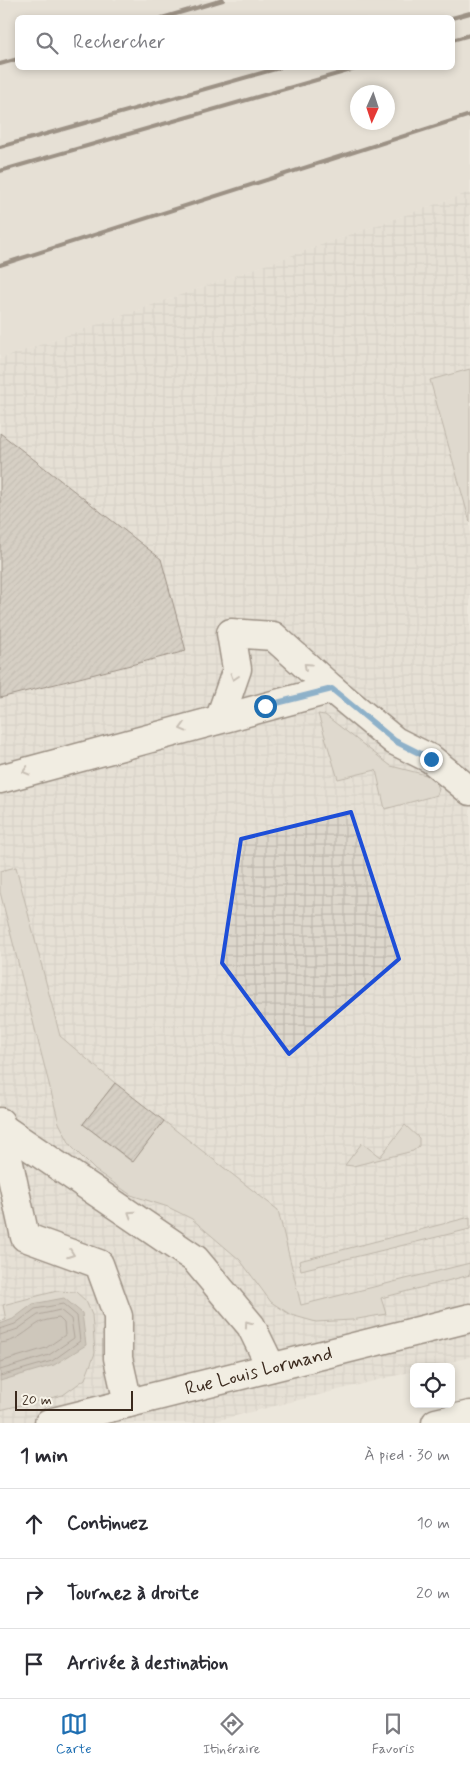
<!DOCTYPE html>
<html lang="fr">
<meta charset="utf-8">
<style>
:root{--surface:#fff;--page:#f7f7f7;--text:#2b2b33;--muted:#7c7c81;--line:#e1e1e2;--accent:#1f6fb2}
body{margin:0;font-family:Mynerve,sans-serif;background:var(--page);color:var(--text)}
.controls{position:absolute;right:15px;bottom:15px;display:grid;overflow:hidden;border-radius:8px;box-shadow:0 2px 8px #0003}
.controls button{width:45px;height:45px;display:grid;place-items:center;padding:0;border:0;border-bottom:1px solid var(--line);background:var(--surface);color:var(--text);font:25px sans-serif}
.compass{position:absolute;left:350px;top:85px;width:45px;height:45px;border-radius:50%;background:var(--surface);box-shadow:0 2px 8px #0003;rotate:183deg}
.scale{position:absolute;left:15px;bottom:12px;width:118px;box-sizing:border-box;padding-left:5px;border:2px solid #3b2a1e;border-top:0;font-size:14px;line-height:18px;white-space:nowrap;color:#3b2a1e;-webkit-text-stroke:4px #f7f3e8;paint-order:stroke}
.stop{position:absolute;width:15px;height:15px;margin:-11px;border:4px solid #1f6fb2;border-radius:50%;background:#fff}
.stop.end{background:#1f6fb2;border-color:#fff;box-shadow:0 1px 5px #0008}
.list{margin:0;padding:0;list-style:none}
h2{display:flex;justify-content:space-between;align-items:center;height:65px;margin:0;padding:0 20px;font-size:21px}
h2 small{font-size:16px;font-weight:400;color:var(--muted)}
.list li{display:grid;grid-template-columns:32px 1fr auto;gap:15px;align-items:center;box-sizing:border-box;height:70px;padding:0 20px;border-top:1px solid var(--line)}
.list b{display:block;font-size:19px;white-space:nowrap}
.list em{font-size:16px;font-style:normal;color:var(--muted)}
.icon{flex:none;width:28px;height:28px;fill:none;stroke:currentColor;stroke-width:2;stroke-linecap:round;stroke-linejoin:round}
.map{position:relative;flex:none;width:470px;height:1423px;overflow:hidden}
.search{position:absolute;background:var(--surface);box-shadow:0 2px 8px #0003;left:15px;right:15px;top:15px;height:55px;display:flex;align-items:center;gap:12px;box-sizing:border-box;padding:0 18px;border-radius:8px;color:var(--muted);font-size:19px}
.sheet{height:275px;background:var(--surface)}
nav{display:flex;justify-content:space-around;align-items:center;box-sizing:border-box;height:70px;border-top:1px solid var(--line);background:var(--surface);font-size:14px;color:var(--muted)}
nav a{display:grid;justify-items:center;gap:2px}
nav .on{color:var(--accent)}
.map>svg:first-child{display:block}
.built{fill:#ddd7cc;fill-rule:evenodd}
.industrial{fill:url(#industrial-grid)}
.grass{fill:#cec8bc;stroke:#84796d}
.water{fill:#a89f93;stroke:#7c7064}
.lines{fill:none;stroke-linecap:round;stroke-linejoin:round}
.shore{stroke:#67594d;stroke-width:1}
.building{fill:url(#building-hatch);stroke:#3b2a1e}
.minor-casing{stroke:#3b2a1e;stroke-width:31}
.major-casing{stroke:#3b2a1e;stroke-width:31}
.minor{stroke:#f7f3e8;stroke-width:28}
.major{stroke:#f7f3e8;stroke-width:28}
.rail{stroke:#3b2a1e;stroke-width:4}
.oneway{stroke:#998e83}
.route{stroke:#1f6fb2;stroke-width:6}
.marked{fill:none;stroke:#1d4ed8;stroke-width:4;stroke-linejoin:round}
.labels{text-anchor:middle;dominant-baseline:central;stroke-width:5;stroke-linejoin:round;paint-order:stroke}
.street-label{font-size:19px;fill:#3b2a1e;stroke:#f7f3e8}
</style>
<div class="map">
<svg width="470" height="1423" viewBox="0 0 470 1423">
<defs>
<pattern id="industrial-grid" width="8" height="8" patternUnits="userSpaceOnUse" patternTransform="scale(1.25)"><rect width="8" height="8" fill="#ddd7cc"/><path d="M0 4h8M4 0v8" fill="none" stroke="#bfb9af"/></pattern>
<pattern id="building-hatch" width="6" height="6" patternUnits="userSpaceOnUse" patternTransform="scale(1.25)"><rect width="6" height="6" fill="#bab2a7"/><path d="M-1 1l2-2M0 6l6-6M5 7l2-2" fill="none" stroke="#989187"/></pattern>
</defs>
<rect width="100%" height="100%" fill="#ece7dc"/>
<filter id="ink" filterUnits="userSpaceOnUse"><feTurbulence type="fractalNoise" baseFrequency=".02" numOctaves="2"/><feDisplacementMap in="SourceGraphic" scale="10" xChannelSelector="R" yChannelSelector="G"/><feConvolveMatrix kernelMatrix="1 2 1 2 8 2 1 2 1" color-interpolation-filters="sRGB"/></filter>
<g filter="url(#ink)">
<path class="built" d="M0,0H470V192L0,359ZM18,18H452V68H18ZM358,92H388V122H358Z"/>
<path class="industrial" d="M470,192V1357L431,1367H414V1371L207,1423H0V359Z"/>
<path class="grass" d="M470,369V522L430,380Z
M318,714L325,715L391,766L434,777L439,789L437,795L385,809L376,770L338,779Z
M16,867L60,1036L115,1083L83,1124L132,1162L164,1121L278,1210L301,1305L470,1263V1275L381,1298L386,1314L352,1320L316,1322L291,1315L271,1302L240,1260L192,1219L168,1207L131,1195L95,1170L71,1146L59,1123L0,892V871Z
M405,1125L419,1138V1146L413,1151L353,1166L345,1165L362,1143L380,1157Z
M470,1217V1229L301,1270L299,1261Z
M57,1291L76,1292L86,1301L92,1315L95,1353L85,1379L63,1395L0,1410V1321L6,1320L3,1305Z"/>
<path class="water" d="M64,1298L82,1313L86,1345L54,1365L0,1381V1324L13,1319L33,1304Z"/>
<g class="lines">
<path class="shore" d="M0,1329L15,1324L35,1309L63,1304L77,1316L80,1341L52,1361L0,1376
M0,1335L18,1329L38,1315L60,1310L71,1319L74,1338L49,1355L0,1370
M0,1343C17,1342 26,1331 39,1323C44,1320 52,1319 59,1318L64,1323L65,1335L46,1348L0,1362"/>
</g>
<path class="building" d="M0,433L161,559L186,651L0,698Z
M115,1083L164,1121L133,1162L83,1124Z"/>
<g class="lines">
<defs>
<g id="minor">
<path d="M220,718L237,669L231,633L273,636L332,689L395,741L431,759L470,791"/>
<path d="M0,779L332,689"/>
<path d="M0,1122L25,1237L99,1264L118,1316V1358L128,1403"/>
<path d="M1,1127L195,1259L251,1326L271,1367"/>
<path id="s1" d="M49,1423L470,1318"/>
</g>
<path id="major" d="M436,1423L470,1415"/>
</defs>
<use href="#minor" class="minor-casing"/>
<use href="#major" class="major-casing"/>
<use href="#minor" class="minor"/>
<use href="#major" class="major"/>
<path class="rail" d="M162,18L223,0
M452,18L470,13
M452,40L470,35
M0,64L18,59
M0,147L279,68
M0,171L358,68
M0,265L470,115"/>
</g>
<defs><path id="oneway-chevron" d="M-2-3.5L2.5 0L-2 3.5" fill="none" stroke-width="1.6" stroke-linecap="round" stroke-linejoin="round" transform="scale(1.25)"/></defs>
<g class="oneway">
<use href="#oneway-chevron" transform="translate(307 666) rotate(-138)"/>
<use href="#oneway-chevron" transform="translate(234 677) rotate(108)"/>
<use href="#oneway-chevron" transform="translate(183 728) rotate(165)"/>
<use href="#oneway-chevron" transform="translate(26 771) rotate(165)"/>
<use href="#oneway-chevron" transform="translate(131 1214) rotate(-147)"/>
<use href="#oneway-chevron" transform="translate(71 1254) rotate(20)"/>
<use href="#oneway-chevron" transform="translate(248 1324) rotate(-126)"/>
</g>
</g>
<g class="lines" filter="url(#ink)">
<path class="route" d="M265,706L332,689L395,741L431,759"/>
</g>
<path d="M0 0H470V1423H0ZM351,812L399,959L289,1054L222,963L241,839Z" fill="#ece7dc" fill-opacity=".55" fill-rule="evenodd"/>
<path class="marked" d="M351,812L399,959L289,1054L222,963L241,839Z"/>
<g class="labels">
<g class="street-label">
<text stroke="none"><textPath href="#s1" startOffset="216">Rue Louis Lormand</textPath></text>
</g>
</g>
</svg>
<div class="controls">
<button><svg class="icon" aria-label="locate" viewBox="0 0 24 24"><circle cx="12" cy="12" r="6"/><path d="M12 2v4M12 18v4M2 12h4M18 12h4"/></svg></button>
</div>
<svg class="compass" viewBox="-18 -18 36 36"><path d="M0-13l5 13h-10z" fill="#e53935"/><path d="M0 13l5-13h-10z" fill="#7c7c81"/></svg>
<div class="scale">20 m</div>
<div class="stop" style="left:265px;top:706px"></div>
<div class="stop end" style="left:431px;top:759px"></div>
<div class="search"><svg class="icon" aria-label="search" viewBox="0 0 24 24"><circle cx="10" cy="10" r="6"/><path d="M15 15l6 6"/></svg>Rechercher</div>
</div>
<section class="sheet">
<h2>1 min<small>À pied · 30 m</small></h2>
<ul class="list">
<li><svg class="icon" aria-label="ahead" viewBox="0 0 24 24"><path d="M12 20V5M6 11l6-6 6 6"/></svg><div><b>Continuez</b></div><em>10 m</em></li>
<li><svg class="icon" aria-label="right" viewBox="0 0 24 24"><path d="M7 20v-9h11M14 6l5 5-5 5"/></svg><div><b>Tournez à droite</b></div><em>20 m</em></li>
<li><svg class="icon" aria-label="arrive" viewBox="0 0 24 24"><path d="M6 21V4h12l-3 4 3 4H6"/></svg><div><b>Arrivée à destination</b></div></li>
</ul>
</section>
<nav>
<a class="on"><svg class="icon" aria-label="map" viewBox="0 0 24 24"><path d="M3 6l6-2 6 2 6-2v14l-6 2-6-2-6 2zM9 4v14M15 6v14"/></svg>Carte</a>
<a><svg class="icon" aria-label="directions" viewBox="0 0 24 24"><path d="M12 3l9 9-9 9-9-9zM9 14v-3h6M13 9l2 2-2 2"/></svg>Itinéraire</a>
<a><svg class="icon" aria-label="saved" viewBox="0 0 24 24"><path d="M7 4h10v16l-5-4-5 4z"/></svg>Favoris</a>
</nav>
